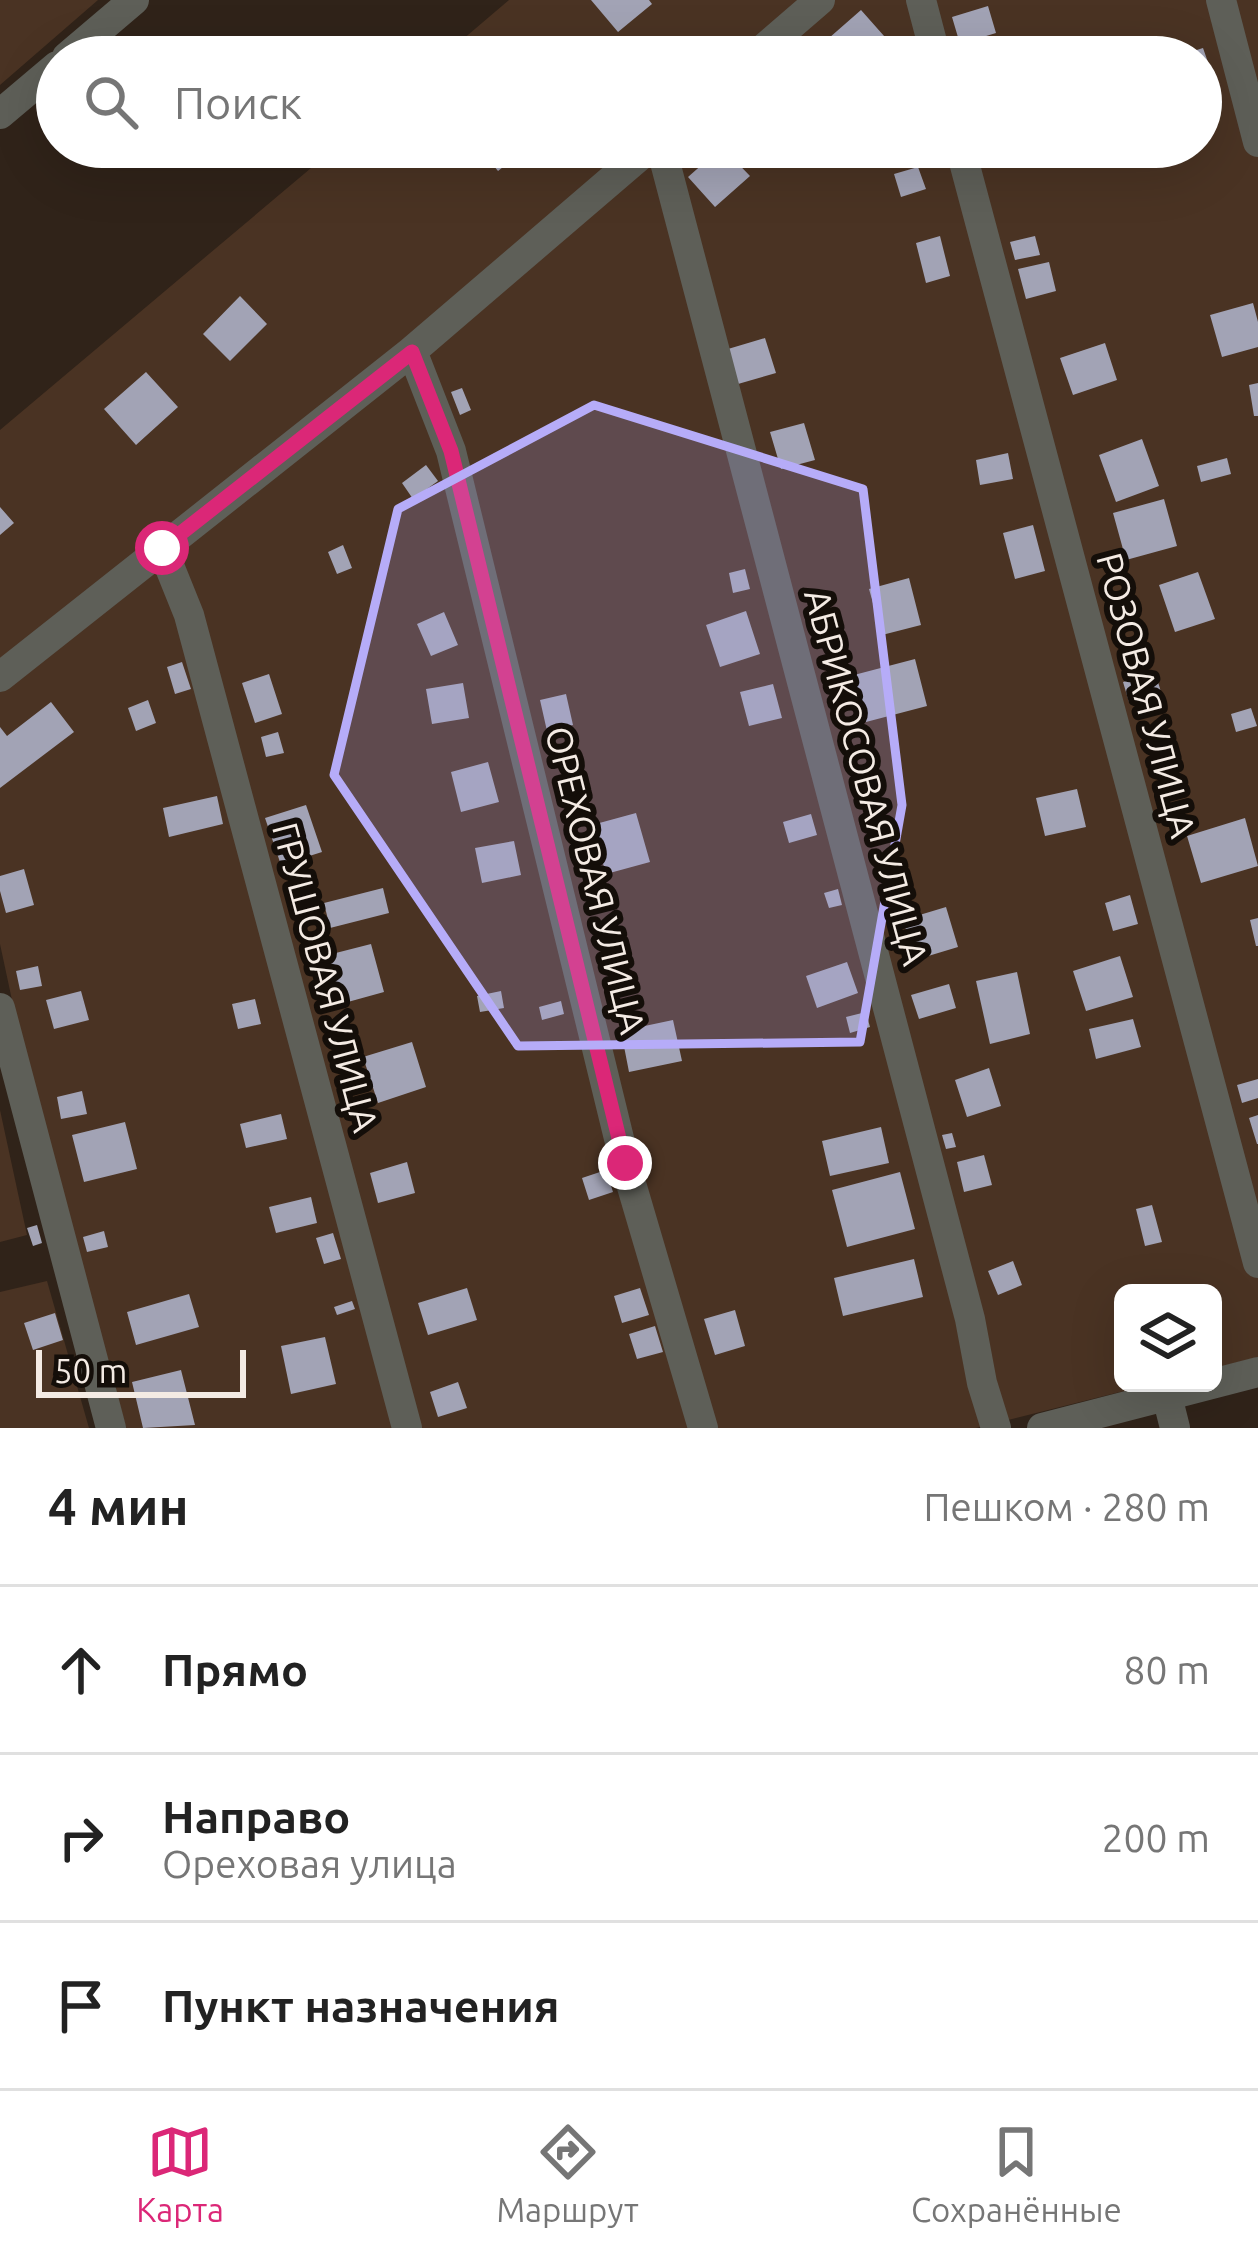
<!DOCTYPE html>
<html lang="ru">
<meta charset="utf-8">
<style>
:root{--surface:#fff;--page:#f6f6f6;--text:#222;--muted:#767676;--line:#e0e0e0;--accent:#db2777}
body{margin:0;font-family:Ubuntu,sans-serif;background:var(--page);color:var(--text)}
.controls{position:absolute;right:36px;bottom:36px;display:grid;overflow:hidden;border-radius:18px;box-shadow:0 12px 48px #0002}
.controls button{width:108px;height:108px;display:grid;place-items:center;padding:0;border:0;border-bottom:3px solid var(--line);background:var(--surface);color:var(--text);font:60px sans-serif}
.scale{position:absolute;left:36px;bottom:30px;width:210px;box-sizing:border-box;padding-left:12px;border:6px solid #f4ebe4;border-top:0;font-size:33px;line-height:42px;white-space:nowrap;color:#f4ebe4;-webkit-text-stroke:9px #140e09;paint-order:stroke}
.stop{position:absolute;width:36px;height:36px;margin:-27px;border:9px solid #db2777;border-radius:50%;background:#fff}
.stop.end{background:#db2777;border-color:#fff;box-shadow:0 3px 12px #0008}
.list{margin:0;padding:0;list-style:none}
h2{display:flex;justify-content:space-between;align-items:center;height:156px;margin:0;padding:0 48px;font-size:51px}
h2 small{font-size:39px;font-weight:400;color:var(--muted)}
.list li{display:grid;grid-template-columns:78px 1fr auto;gap:36px;align-items:center;box-sizing:border-box;height:168px;padding:0 48px;border-top:3px solid var(--line)}
.list b{display:block;font-size:45px;white-space:nowrap}
.list p{margin:0;font-size:39px;white-space:nowrap;color:var(--muted)}
.list em{font-size:39px;font-style:normal;color:var(--muted)}
.icon{flex:none;width:66px;height:66px;fill:none;stroke:currentColor;stroke-width:2;stroke-linecap:round;stroke-linejoin:round}
.map{position:relative;flex:none;width:1258px;height:1428px;overflow:hidden}
.search{position:absolute;background:var(--surface);box-shadow:0 12px 48px #0002;left:36px;right:36px;top:36px;height:132px;display:flex;align-items:center;gap:30px;box-sizing:border-box;padding:0 42px;border-radius:66px;color:var(--muted);font-size:45px}
.sheet{height:660px;background:var(--surface)}
nav{display:flex;justify-content:space-around;align-items:center;box-sizing:border-box;height:168px;border-top:3px solid var(--line);background:var(--surface);font-size:33px;color:var(--muted)}
nav a{display:grid;justify-items:center;gap:6px}
nav .on{color:var(--accent)}
.map>svg:first-child{display:block}
.green{fill:#4a3323}
.building{fill:#a2a3b5}
.lines{fill:none;stroke-linecap:round;stroke-linejoin:round}
.minor{stroke:#5e5f58;stroke-width:30}
.route{stroke:#db2777;stroke-width:15}
.marked{fill:#b6acf8;fill-opacity:0.2;stroke:#b6acf8;stroke-width:9;stroke-linejoin:round}
.labels{text-anchor:middle;dominant-baseline:central;stroke-width:12;stroke-linejoin:round;paint-order:stroke}
.street-label{font-size:36px;fill:#f4ebe4;stroke:#140e09}
</style>
<div class="map">
<svg width="1258" height="1428" viewBox="0 0 1258 1428">
<rect width="100%" height="100%" fill="#302319"/>
<path class="green" d="M0,0H98L0,85Z
M509,0H1258V1357L1213,1369V1293H1123V1383H1156L976,1428H126L18,1028L0,944V430L336,147H1201V57H442Z
M0,1110L27,1235L0,1242Z
M47,1281L89,1428H0V1292Z"/>
<path class="building" d="M591,0H649L652,4L618,32Z
M988,6L996,33L960,44L952,17Z
M861,10L892,45L879,57H831L821,45Z
M1203,48L1218,91L1201,97V57L1178,56Z
M482,147H528L498,171L480,149Z
M722,147L750,176L715,207L688,177Z
M918,167L926,189L901,197L894,174Z
M940,236L950,276L926,283L916,243Z
M1035,236L1040,255L1015,260L1010,242Z
M1049,262L1056,291L1026,299L1018,269Z
M240,296L267,324L230,361L203,334Z
M1253,303L1258,322V347L1222,357L1210,315Z
M765,338L776,373L738,384L728,349Z
M1105,343L1117,380L1073,395L1060,358Z
M146,372L178,407L136,445L104,409Z
M1258,383V416H1254L1249,385Z
M462,388L471,410L460,415L451,392Z
M804,423L815,460L781,469L770,432Z
M1142,439L1159,486L1116,502L1099,455Z
M1008,453L1013,479L980,485L976,460Z
M1227,458L1231,474L1201,482L1197,466Z
M426,465L438,481L413,499L402,483Z
M1164,499L1177,546L1126,560L1113,513Z
M0,507L14,523L0,535Z
M1033,525L1045,571L1015,579L1003,533Z
M343,545L352,568L337,574L328,552Z
M745,569L750,589L733,593L729,573Z
M1198,572L1215,619L1175,632L1159,585Z
M909,578L921,625L882,635L869,589Z
M746,611L760,654L720,667L706,625Z
M444,612L458,645L431,656L417,624Z
M915,659L927,706L866,722L854,675Z
M182,662L191,689L175,694L167,667Z
M1155,672L1161,692L1129,702L1123,682Z
M269,674L282,714L255,723L242,683Z
M463,683L469,718L432,724L426,689Z
M773,684L782,718L749,726L740,692Z
M566,694L573,725L547,731L540,700Z
M148,700L156,723L136,731L128,708Z
M51,702L74,732L0,788V727L7,736Z
M1251,708L1257,726L1236,732L1231,714Z
M278,732L284,753L266,757L261,737Z
M488,762L499,802L461,812L451,772Z
M1077,789L1086,827L1045,836L1036,798Z
M217,796L223,824L169,837L163,808Z
M306,805L322,852L281,865L265,818Z
M636,813L650,862L606,874L592,825Z
M811,814L817,835L789,843L783,822Z
M1245,818L1258,866L1201,883L1187,836Z
M514,841L521,875L482,883L475,848Z
M24,869L34,905L6,913L0,891V876Z
M903,886L906,898L885,904L881,892Z
M383,888L389,913L330,928L324,903Z
M838,889L842,905L829,908L824,893Z
M1130,895L1138,924L1113,931L1105,903Z
M946,907L958,947L915,960L903,920Z
M1258,918V946H1256L1250,920Z
M371,944L384,992L337,1005L324,956Z
M1120,956L1133,997L1086,1011L1073,971Z
M847,962L858,993L817,1008L806,976Z
M38,966L42,986L20,990L16,971Z
M1017,972L1030,1034L990,1044L976,981Z
M949,984L956,1008L919,1019L911,995Z
M81,991L89,1020L54,1029L46,1000Z
M501,991L504,1008L480,1012L477,996Z
M255,999L261,1024L238,1029L232,1004Z
M561,1001L564,1014L542,1020L539,1007Z
M866,1012L870,1027L850,1033L846,1017Z
M1133,1019L1141,1047L1096,1059L1089,1029Z
M673,1020L682,1061L629,1072L621,1031Z
M412,1042L426,1087L378,1103L363,1057Z
M989,1068L1001,1106L967,1117L955,1080Z
M1258,1079V1098L1242,1103L1237,1085Z
M82,1091L87,1114L61,1119L57,1097Z
M281,1114L287,1139L246,1148L240,1124Z
M1258,1115V1144H1257L1249,1118Z
M125,1122L137,1169L84,1182L72,1135Z
M881,1127L889,1163L830,1176L822,1141Z
M952,1133L956,1147L946,1149L942,1135Z
M984,1155L992,1185L964,1192L957,1162Z
M407,1162L415,1193L378,1203L370,1173Z
M606,1170L613,1192L589,1200L582,1178Z
M900,1172L915,1229L847,1247L832,1190Z
M311,1197L317,1223L276,1233L269,1207Z
M1152,1205L1162,1242L1145,1246L1136,1209Z
M37,1225L42,1243L33,1246L27,1228Z
M104,1231L108,1247L87,1252L83,1237Z
M333,1233L341,1259L324,1264L316,1238Z
M914,1259L923,1297L843,1316L834,1278Z
M1013,1261L1022,1285L998,1295L988,1271Z
M467,1288L477,1320L428,1335L418,1303Z
M640,1288L649,1315L622,1323L614,1296Z
M189,1294L199,1327L136,1345L127,1312Z
M352,1301L355,1309L337,1315L334,1307Z
M735,1310L745,1346L715,1355L704,1319Z
M55,1313L63,1340L33,1350L24,1323Z
M655,1326L663,1352L637,1359L629,1334Z
M325,1337L336,1384L291,1394L281,1346Z
M181,1370L195,1425L143,1428L132,1382Z
M458,1382L467,1408L438,1417L430,1392Z"/>
<g class="lines">
<path class="minor" d="M921,0L936,57
M1221,0L1258,142
M67,57L134,0
M754,57L820,0
M0,114L57,66
M661,147L970,1319L982,1383L996,1428
M960,147L1258,1263
M412,351L451,451L625,1163L703,1428
M162,548L189,615L407,1428
M0,677L412,351L650,147
M0,1008L111,1428
M1167,1396L1175,1428
M1042,1428L1258,1372"/>
</g>
<g class="lines">
<path class="route" d="M162,548L412,352L451,451L625,1163"/>
</g>
<path class="marked" d="M594,405L863,489L902,805L860,1042L518,1046L334,775L398,509Z"/>
<g class="labels">
<g class="street-label">
<text transform="translate(1147 695) rotate(75)">РОЗОВАЯ УЛИЦА</text>
<text transform="translate(867 777) rotate(75)">АБРИКОСОВАЯ УЛИЦА</text>
<text transform="translate(596 880) rotate(76)">ОРЕХОВАЯ УЛИЦА</text>
<text transform="translate(326 977) rotate(75)">ГРУШОВАЯ УЛИЦА</text>
</g>
</g>
</svg>
<div class="controls">
<button><svg class="icon" aria-label="layers" viewBox="0 0 24 24"><path d="M12 4l9 5-9 5-9-5zM3 14l9 5 9-5"/></svg></button>
</div>
<div class="scale">50 m</div>
<div class="stop" style="left:162px;top:548px"></div>
<div class="stop end" style="left:625px;top:1163px"></div>
<div class="search"><svg class="icon" aria-label="search" viewBox="0 0 24 24"><circle cx="10" cy="10" r="6"/><path d="M15 15l6 6"/></svg>Поиск</div>
</div>
<section class="sheet">
<h2>4 мин<small>Пешком · 280 m</small></h2>
<ul class="list">
<li><svg class="icon" aria-label="ahead" viewBox="0 0 24 24"><path d="M12 20V5M6 11l6-6 6 6"/></svg><div><b>Прямо</b></div><em>80 m</em></li>
<li><svg class="icon" aria-label="right" viewBox="0 0 24 24"><path d="M7 20v-9h11M14 6l5 5-5 5"/></svg><div><b>Направо</b><p>Ореховая улица</p></div><em>200 m</em></li>
<li><svg class="icon" aria-label="arrive" viewBox="0 0 24 24"><path d="M6 21V4h12l-3 4 3 4H6"/></svg><div><b>Пункт назначения</b></div></li>
</ul>
</section>
<nav>
<a class="on"><svg class="icon" aria-label="map" viewBox="0 0 24 24"><path d="M3 6l6-2 6 2 6-2v14l-6 2-6-2-6 2zM9 4v14M15 6v14"/></svg>Карта</a>
<a><svg class="icon" aria-label="directions" viewBox="0 0 24 24"><path d="M12 3l9 9-9 9-9-9zM9 14v-3h6M13 9l2 2-2 2"/></svg>Маршрут</a>
<a><svg class="icon" aria-label="saved" viewBox="0 0 24 24"><path d="M7 4h10v16l-5-4-5 4z"/></svg>Сохранённые</a>
</nav>
